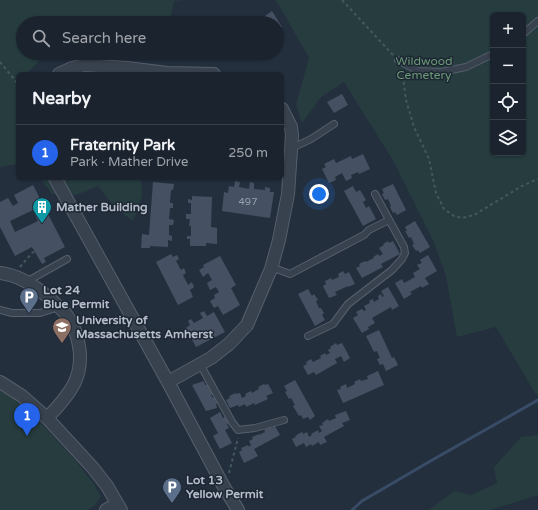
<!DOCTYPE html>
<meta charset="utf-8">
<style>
:root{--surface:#1b232e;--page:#282f3a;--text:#f1f3f6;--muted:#a0a4aa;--line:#39404a;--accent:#2563eb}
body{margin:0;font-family:"Varela Round",sans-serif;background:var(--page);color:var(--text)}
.controls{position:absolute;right:12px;top:12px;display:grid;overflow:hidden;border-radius:6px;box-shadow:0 1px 3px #0004}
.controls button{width:36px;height:36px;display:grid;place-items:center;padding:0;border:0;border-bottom:1px solid var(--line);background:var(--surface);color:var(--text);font:20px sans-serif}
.you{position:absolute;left:319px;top:194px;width:14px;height:14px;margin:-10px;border:3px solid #fff;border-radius:50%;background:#1a73e8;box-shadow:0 0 0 6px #1a73e833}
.badge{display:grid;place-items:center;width:26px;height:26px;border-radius:50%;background:var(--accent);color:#fff;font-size:13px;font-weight:700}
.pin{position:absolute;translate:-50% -33px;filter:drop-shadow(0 1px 2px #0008)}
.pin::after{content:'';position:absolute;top:21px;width:14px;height:12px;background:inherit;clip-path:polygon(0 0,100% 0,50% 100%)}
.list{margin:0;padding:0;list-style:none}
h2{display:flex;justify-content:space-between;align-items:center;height:52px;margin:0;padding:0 16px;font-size:17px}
h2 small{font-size:13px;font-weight:400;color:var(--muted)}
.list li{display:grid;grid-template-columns:26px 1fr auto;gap:12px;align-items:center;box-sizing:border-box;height:56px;padding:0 16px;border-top:1px solid var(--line)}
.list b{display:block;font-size:15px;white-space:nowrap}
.list p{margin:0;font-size:13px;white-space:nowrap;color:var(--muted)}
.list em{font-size:13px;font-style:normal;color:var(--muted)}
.icon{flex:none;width:22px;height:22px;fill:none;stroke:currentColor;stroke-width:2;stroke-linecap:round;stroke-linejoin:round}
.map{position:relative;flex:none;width:538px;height:510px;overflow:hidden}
.search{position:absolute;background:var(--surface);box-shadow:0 1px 3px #0004;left:16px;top:16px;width:268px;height:44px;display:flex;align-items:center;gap:10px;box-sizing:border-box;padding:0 14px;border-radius:22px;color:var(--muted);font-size:15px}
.panel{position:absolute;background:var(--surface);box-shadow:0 1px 3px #0004;left:16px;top:72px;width:268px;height:108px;border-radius:6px}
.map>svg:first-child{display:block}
.green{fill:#263c3f;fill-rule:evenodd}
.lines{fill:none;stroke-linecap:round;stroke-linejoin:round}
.stream{stroke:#394c67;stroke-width:3}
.building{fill:#455162;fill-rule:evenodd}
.service-casing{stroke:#565f6c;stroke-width:8}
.minor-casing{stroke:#565f6c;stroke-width:14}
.path{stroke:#44595c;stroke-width:2;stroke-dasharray:3 3;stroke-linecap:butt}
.service{stroke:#38414e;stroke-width:6}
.minor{stroke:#38414e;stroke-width:12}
.labels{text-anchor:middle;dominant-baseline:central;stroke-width:3;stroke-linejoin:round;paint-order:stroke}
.number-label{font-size:10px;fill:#98a1af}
.park-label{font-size:12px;fill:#6b9a76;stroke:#1d2633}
.poi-label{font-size:12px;font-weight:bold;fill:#b4bcc9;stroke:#1d2633;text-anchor:start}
</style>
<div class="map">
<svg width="538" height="510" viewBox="0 0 538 510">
<rect width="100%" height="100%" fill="#242f3e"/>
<path class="green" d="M0,0H183L174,1L169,23H23V53H52L46,55L27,73L32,74H18V164L0,167Z
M275,0H538V394L536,395L496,327L457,337L446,276L433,240L394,162L344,82L321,97L302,123L296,105L309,58L279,5ZM493,15H523V153H493Z
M40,178H141L142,196L133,221L116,209L98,186L76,195L52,194Z
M0,390L6,393L31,412L76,461L94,484L101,497L95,505L88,510H0Z
M538,435V495L490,510H429L454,491L471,495L497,483L494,467L521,437Z"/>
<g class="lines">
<path class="stream" d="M352,510L362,501L434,459L538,400"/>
</g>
<path class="building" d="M272,11L282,27L277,30V23H246L256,18L258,21Z
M342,94L348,105L334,113L327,102Z
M363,154L370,169L359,174L358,172L351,175L352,178L346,181L342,173L335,177L336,180L329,183L322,169L326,167L324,164L334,159L336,163L351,156L352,159Z
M235,181L240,182L239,187L249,189L250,182L254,183V189L265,190V187L270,188V192H274L270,218L222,211L224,192L228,193L229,186L234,187Z
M153,182L174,184L173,190H171L170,203H173V208H170L169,219L174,220L173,225H169V235L172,236V241L168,240V247L150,246V248H141L142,234L149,235Z
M393,184L406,210L397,215L395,212L393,213L390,207L391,206L388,199L385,200L382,194L384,193L382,189Z
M33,185L65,247L44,258L46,262L42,264L32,247L15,256L0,227V202L8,198L13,206L18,203L14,195ZM33,210L38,221L15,232L10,221Z
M353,186L356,192L360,190L366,200L363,202L366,208L369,206L376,219L363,226L344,191Z
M192,196L212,197L211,227L217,228V244L206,243V246H190V239H187V236H191V226H189L190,219H186V214H191V203H188V199L192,200Z
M415,221L430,247L420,253L418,250L416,251L412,245L414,244L411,237L409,238L405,231H407L405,227Z
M388,241L389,243L393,241L400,254L381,264L383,267L362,278L356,268L360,266L359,264L365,261L366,262L374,258L373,257L378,254L379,256L383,254L379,248L384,245L383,244Z
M171,254L173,257L177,255L179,259L176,261L181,270L184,268L186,273L183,275L188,285L192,282L194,287L190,290L193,297L178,305L156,262Z
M428,255L437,271L425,278L429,284L422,288L421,286L410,292L412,294L404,299L395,283L402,279L404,283L415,277L413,273L420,269L417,265L422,263L420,260Z
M220,256L236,285L231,288L240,305L223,315L218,306L214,308L210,301L215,298L214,295L219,292L216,287L210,290L207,283L212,280L208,273L203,277L199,270L204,267L203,265Z
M343,271L345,274L349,272L355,284L348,287V286L335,292L337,295L329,298L323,286L326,284L325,281L331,278L332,280L339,277L338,274Z
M388,287L399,306L392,310L391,307L372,318L375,323L368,327L369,329L362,333L353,318L358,315L356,312L362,309L364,311L366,310L364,306L370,303L369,301L373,299L374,302L379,299L378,296L381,294L382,297L384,296L381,291Z
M308,289L312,296L314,294L318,300L316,301L319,308H321L324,313L322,315L325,320L315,326L298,294Z
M204,311L207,316L214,312L225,332L196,347L186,328L190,325L188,321L191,319L194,323L203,318L200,313Z
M379,330L392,358L394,357L398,365L386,371L383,364L380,365L377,359L380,358L377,351L374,352L366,336Z
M336,343L337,345L342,343L350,358L344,362L341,356L335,359L337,363L316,375L314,372L308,375L303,366L307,364L306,362L311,359L313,362L321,358L320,356L325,353L326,355L330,353L328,350L331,348L330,347Z
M378,371L384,385L343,403L337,390L341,389L340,387L346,384L347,388L355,384L354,382L360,379L361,381L368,379L367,376Z
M295,380L315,416L310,420L308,417L303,419L301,415L299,416L293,406L295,405L291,398L289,399L285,392L287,391L284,386Z
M204,381L205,385L208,384L213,394L211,395L213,398L215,397L218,403L216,404L217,408L206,411L192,385Z
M264,384L265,385L268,384L273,393L266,396L268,399L255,405L254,403L246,407L245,404L239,407L238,405L230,408L226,400L230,398L229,396L236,393V394L240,393L242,398L246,396L245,394L251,391L252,393L259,389L258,387Z
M346,411L350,420L342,423L344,426L324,437L327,442L320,445L319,442L312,446L311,444L306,447L304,443L296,447L292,439L296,437L295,436L302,432L303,434L307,432L309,437L312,435L311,434L318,430L319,433L322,431L319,426L323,425L322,423L328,419L329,421L336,418L335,415Z
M220,412L223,418L226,416L230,423L227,424L229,428L225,430L232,443L220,449L213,436L218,433L210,418Z
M275,426L280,435L254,449L258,456L244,463L239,452L242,450L241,448L248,445L249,447L251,445L249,441L253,439L252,437L259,434V435L265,432L264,430L271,427L272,428Z"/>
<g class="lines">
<defs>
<path id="service" d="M523,34L538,21
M398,60L418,71L441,72L466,67L493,54
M292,148L311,139L334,124
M271,267L290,274L364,235L369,230L389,220
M26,282L67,259
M0,310L12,313H40L59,307
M308,336L333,324L348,304L392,270L402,259L405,253L404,247L375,194
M200,364L232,422L238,430L255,428L284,420"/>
<path id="minor" d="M59,74L72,68L85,65L127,68L167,73L214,74
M55,178L168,382L224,487L238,510
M0,273C18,275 35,286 48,297C54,303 61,308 66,314C80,334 85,362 74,384C67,397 57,408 47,418
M0,382L22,396L47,418L93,468L107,486L121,510
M168,382L211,358L229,344L247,325L271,269L279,240L288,194L292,135L291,127L282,109
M106,510L117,504"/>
</defs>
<use href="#service" class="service-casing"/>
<use href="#minor" class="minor-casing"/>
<path class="path" d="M342,0L393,55
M0,62L18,84
M402,70L406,100L414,127L429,159L436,193L444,209L454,216L462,218L474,215L522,186L538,179
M20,267L32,253L35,251
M229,473L238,438"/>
<use href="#service" class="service"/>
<use href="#minor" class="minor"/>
</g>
<defs>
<symbol id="building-pin" viewBox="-11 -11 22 30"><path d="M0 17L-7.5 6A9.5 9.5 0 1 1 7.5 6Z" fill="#0f9aa8" stroke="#1d2633"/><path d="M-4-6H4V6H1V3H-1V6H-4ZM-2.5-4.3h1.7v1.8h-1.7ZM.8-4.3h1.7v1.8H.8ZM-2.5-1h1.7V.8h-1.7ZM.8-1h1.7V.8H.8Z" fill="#fff"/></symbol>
<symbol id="parking-pin" viewBox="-11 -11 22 30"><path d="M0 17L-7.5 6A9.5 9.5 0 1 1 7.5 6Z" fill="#5c6f8a" stroke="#1d2633"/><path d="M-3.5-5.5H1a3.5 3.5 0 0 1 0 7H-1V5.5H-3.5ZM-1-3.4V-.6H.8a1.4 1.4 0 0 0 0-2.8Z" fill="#fff"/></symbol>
<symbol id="university-pin" viewBox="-11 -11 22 30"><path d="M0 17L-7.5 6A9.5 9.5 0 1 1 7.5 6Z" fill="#8d6e63" stroke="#1d2633"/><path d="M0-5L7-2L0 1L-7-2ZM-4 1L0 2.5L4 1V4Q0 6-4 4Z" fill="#fff"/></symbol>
</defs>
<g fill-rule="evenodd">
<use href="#building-pin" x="31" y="196" width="22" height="30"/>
<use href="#parking-pin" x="18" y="286" width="22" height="30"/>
<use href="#university-pin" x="51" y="316" width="22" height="30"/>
<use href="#parking-pin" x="161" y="476" width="22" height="30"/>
</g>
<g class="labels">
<g class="number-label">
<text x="248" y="202">497</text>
</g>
<g class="park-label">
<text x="424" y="61">Wildwood<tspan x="424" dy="14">Cemetery</tspan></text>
</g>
<g class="poi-label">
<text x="56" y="207">Mather Building</text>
<text x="43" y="290">Lot 24<tspan x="43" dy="14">Blue Permit</tspan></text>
<text x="76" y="320">University of<tspan x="76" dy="14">Massachusetts Amherst</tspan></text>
<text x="186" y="480">Lot 13<tspan x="186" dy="14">Yellow Permit</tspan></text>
</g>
</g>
</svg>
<div class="controls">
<button>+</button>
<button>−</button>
<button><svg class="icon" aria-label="locate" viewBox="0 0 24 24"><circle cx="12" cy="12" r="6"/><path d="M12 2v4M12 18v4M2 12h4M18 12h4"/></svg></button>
<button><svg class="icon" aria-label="layers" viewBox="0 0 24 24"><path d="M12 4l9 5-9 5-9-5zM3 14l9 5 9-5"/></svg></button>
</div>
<div class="you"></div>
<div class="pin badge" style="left:27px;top:436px">1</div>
<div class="search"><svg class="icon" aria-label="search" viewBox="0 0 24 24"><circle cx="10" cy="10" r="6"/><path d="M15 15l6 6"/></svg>Search here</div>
<section class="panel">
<h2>Nearby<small></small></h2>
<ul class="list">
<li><span class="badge">1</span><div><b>Fraternity Park</b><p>Park · Mather Drive</p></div><em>250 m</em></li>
</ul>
</section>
</div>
